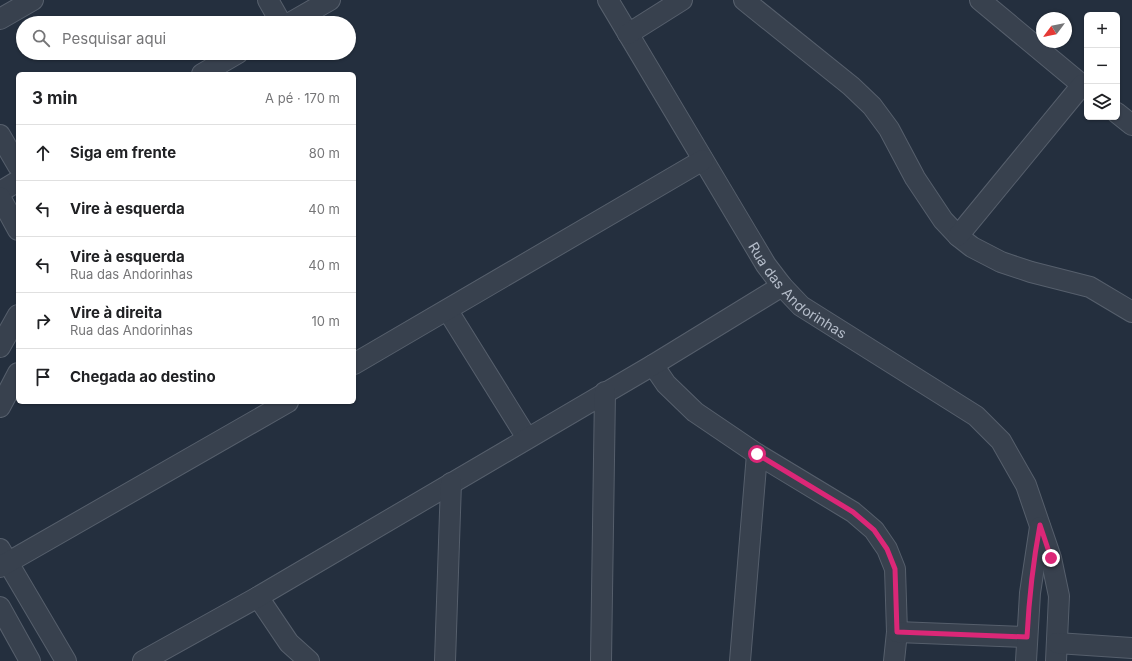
<!DOCTYPE html>
<html lang="pt">
<meta charset="utf-8">
<style>
:root{--surface:#fff;--page:#f2f2f2;--text:#202124;--muted:#757577;--line:#e0e0e0}
body{margin:0;font-family:Inter,sans-serif;background:var(--page);color:var(--text)}
.controls{position:absolute;right:12px;top:12px;display:grid;overflow:hidden;border-radius:6px;box-shadow:0 1px 3px #0004}
.controls button{width:36px;height:36px;display:grid;place-items:center;padding:0;border:0;border-bottom:1px solid var(--line);background:var(--surface);color:var(--text);font:20px sans-serif}
.compass{position:absolute;left:1036px;top:12px;width:36px;height:36px;border-radius:50%;background:var(--surface);box-shadow:0 1px 3px #0004;rotate:238deg}
.stop{position:absolute;width:12px;height:12px;margin:-9px;border:3px solid #db2777;border-radius:50%;background:#fff}
.stop.end{background:#db2777;border-color:#fff;box-shadow:0 1px 4px #0008}
.list{margin:0;padding:0;list-style:none}
h2{display:flex;justify-content:space-between;align-items:center;height:52px;margin:0;padding:0 16px;font-size:17px}
h2 small{font-size:13px;font-weight:400;color:var(--muted)}
.list li{display:grid;grid-template-columns:26px 1fr auto;gap:12px;align-items:center;box-sizing:border-box;height:56px;padding:0 16px;border-top:1px solid var(--line)}
.list b{display:block;font-size:15px;white-space:nowrap}
.list p{margin:0;font-size:13px;white-space:nowrap;color:var(--muted)}
.list em{font-size:13px;font-style:normal;color:var(--muted)}
.icon{flex:none;width:22px;height:22px;fill:none;stroke:currentColor;stroke-width:2;stroke-linecap:round;stroke-linejoin:round}
.map{position:relative;flex:none;width:1132px;height:661px;overflow:hidden}
.search{position:absolute;background:var(--surface);box-shadow:0 1px 3px #0004;left:16px;top:16px;width:340px;height:44px;display:flex;align-items:center;gap:10px;box-sizing:border-box;padding:0 14px;border-radius:22px;color:var(--muted);font-size:15px}
.panel{position:absolute;background:var(--surface);box-shadow:0 1px 3px #0004;left:16px;top:72px;width:340px;height:332px;border-radius:6px}
.map>svg:first-child{display:block}
.lines{fill:none;stroke-linecap:round;stroke-linejoin:round}
.street-casing{stroke:#565f6c;stroke-width:22}
.street{stroke:#38414e;stroke-width:20}
.route{stroke:#db2777;stroke-width:5}
.labels{text-anchor:middle;dominant-baseline:central;stroke-width:3;stroke-linejoin:round;paint-order:stroke}
.street-label{font-size:14px;fill:#b4bcc9;stroke:#1d2633}
</style>
<div class="map">
<svg width="1132" height="661" viewBox="0 0 1132 661">
<rect width="100%" height="100%" fill="#242f3e"/>
<g class="lines">
<defs>
<g id="street">
<path d="M268,0L281,23"/>
<path id="s1" d="M608,0L766,265L782,286L801,306L976,416L1001,441L1026,485L1051,558L1059,596L1056,661"/>
<path d="M744,0L851,86L872,106L889,129L915,178L943,220L958,236L972,247L1001,262L1031,272L1090,287L1132,312"/>
<path d="M980,0L1087,89"/>
<path d="M0,19L33,0"/>
<path d="M290,23L330,0"/>
<path d="M628,34L682,0"/>
<path d="M202,74L238,53"/>
<path d="M1117,113L1132,125"/>
<path d="M0,135L18,166"/>
<path d="M0,192L18,181"/>
<path d="M0,197L18,230"/>
<path d="M958,236L1082,85"/>
<path d="M448,311L527,438"/>
<path d="M0,347L18,315"/>
<path d="M354,364L703,160"/>
<path d="M653,365L666,384L695,412L757,454L853,512L874,530L887,549L895,569L897,632L894,661"/>
<path d="M0,407L18,373"/>
<path d="M0,549L66,661"/>
<path d="M0,567L288,402"/>
<path d="M258,597L289,643L309,661"/>
<path d="M0,607L30,661"/>
<path d="M897,632L1027,637"/>
<path d="M1057,643L1132,648"/>
<path d="M143,661L258,597L653,365L782,286"/>
<path d="M445,661L451,483"/>
<path d="M601,661L605,392"/>
<path d="M740,661L757,454"/>
<path d="M1026,661L1030,593L1040,527"/>
</g>
</defs>
<use href="#street" class="street-casing"/>
<use href="#street" class="street"/>
</g>
<g class="lines">
<path class="route" d="M757,454L853,512L874,530L887,549L895,569L897,632L1027,637C1029,599 1033,562 1040,525L1051,558"/>
</g>
<g class="labels">
<g class="street-label">
<text stroke="none"><textPath href="#s1" startOffset="349">Rua das Andorinhas</textPath></text>
</g>
</g>
</svg>
<div class="controls">
<button>+</button>
<button>−</button>
<button><svg class="icon" aria-label="layers" viewBox="0 0 24 24"><path d="M12 4l9 5-9 5-9-5zM3 14l9 5 9-5"/></svg></button>
</div>
<svg class="compass" viewBox="-18 -18 36 36"><path d="M0-13l5 13h-10z" fill="#e53935"/><path d="M0 13l5-13h-10z" fill="#757577"/></svg>
<div class="stop" style="left:757px;top:454px"></div>
<div class="stop end" style="left:1051px;top:558px"></div>
<div class="search"><svg class="icon" aria-label="search" viewBox="0 0 24 24"><circle cx="10" cy="10" r="6"/><path d="M15 15l6 6"/></svg>Pesquisar aqui</div>
<section class="panel">
<h2>3 min<small>A pé · 170 m</small></h2>
<ul class="list">
<li><svg class="icon" aria-label="ahead" viewBox="0 0 24 24"><path d="M12 20V5M6 11l6-6 6 6"/></svg><div><b>Siga em frente</b></div><em>80 m</em></li>
<li><svg class="icon" aria-label="left" viewBox="0 0 24 24"><path d="M17 20v-9H6M10 6l-5 5 5 5"/></svg><div><b>Vire à esquerda</b></div><em>40 m</em></li>
<li><svg class="icon" aria-label="left" viewBox="0 0 24 24"><path d="M17 20v-9H6M10 6l-5 5 5 5"/></svg><div><b>Vire à esquerda</b><p>Rua das Andorinhas</p></div><em>40 m</em></li>
<li><svg class="icon" aria-label="right" viewBox="0 0 24 24"><path d="M7 20v-9h11M14 6l5 5-5 5"/></svg><div><b>Vire à direita</b><p>Rua das Andorinhas</p></div><em>10 m</em></li>
<li><svg class="icon" aria-label="arrive" viewBox="0 0 24 24"><path d="M6 21V4h12l-3 4 3 4H6"/></svg><div><b>Chegada ao destino</b></div></li>
</ul>
</section>
</div>
